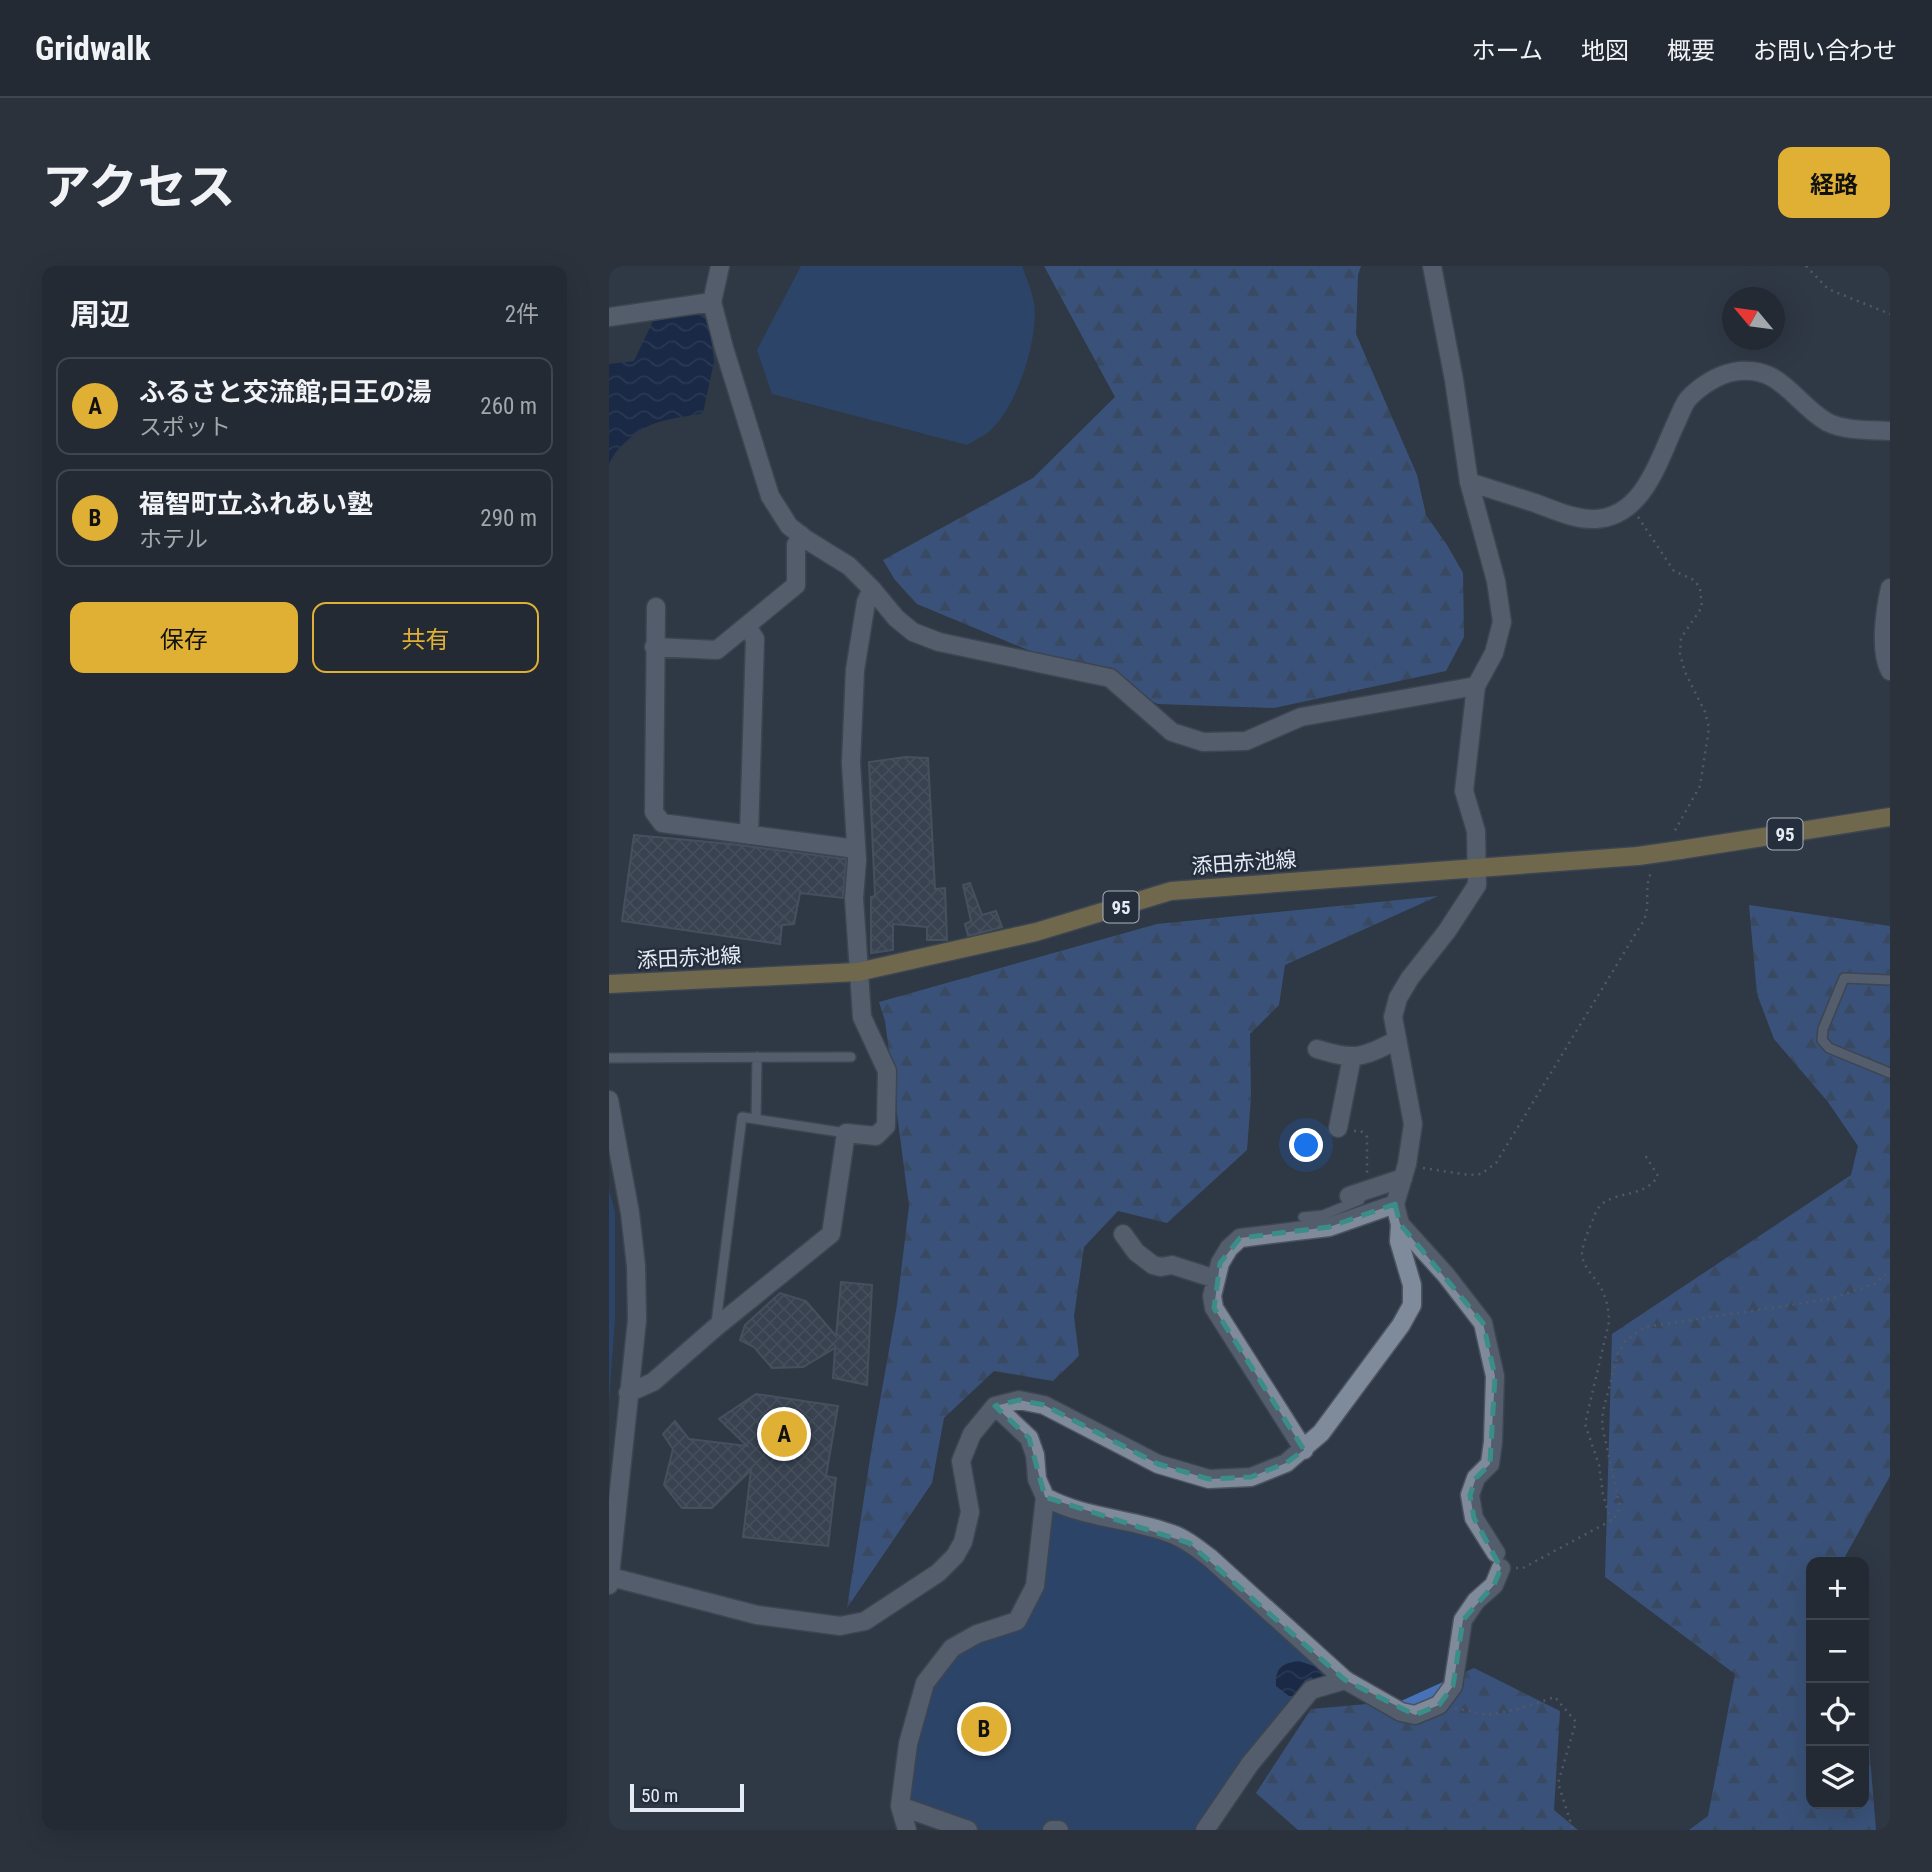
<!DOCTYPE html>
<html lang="ja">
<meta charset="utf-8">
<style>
:root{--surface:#232a34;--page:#2b323c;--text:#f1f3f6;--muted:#a3a7ac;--line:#40464f;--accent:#e0b034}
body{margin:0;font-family:"Roboto Condensed","Noto Sans JP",sans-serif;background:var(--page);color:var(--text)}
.controls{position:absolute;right:21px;bottom:21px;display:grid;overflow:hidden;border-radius:14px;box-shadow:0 7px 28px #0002}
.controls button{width:63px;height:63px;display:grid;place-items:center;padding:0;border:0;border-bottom:2px solid var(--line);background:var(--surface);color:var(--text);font:35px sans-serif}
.compass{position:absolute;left:1113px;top:21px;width:63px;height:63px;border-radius:50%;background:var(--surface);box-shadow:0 7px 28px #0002;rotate:299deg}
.scale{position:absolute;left:21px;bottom:18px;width:114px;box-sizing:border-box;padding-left:7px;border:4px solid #e5ebf4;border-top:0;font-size:19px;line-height:24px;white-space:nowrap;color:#e5ebf4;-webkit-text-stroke:5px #252e3c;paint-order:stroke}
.you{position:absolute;left:698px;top:880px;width:24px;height:24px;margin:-18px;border:5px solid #fff;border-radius:50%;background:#1a73e8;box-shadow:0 0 0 10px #1a73e833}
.badge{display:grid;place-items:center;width:46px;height:46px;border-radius:50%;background:var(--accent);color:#111;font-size:23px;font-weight:700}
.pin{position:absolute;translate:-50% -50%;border:4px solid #fff;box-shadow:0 2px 7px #0006}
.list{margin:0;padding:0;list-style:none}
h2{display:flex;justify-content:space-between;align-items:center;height:91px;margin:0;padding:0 28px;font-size:30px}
h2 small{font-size:23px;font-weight:400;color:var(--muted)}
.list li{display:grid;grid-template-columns:46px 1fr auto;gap:21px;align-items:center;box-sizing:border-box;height:98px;margin:0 14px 14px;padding:0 14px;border:2px solid var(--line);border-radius:14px}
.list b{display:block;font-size:26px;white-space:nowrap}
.list p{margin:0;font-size:23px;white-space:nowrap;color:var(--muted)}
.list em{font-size:23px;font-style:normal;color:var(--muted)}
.actions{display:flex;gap:14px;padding:21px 28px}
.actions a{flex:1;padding:16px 0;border:2px solid var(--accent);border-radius:14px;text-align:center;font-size:24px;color:var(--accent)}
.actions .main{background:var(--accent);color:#111}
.icon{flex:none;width:38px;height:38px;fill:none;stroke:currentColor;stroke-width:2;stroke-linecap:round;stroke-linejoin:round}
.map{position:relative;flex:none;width:1281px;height:1564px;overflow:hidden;border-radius:14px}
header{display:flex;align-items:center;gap:42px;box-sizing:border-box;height:98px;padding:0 35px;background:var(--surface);border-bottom:2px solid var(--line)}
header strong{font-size:33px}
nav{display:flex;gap:38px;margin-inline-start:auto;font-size:24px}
.intro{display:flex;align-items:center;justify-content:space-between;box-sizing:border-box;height:168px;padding:0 42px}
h1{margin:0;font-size:49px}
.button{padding:18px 32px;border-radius:14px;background:var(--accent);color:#111;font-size:24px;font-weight:700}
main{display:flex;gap:42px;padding:0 42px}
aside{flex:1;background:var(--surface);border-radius:14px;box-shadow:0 7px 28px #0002}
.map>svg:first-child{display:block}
.forest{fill:url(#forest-firs)}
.green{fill:#2a5395}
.water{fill:url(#water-waves)}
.building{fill:url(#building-cross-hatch);stroke:#626c7c;stroke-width:2}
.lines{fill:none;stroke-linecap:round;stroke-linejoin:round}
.lane-casing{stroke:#4d5460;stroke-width:12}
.street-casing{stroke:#4d5460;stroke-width:21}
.secondary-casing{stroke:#4d5460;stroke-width:21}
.primary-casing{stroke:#4d5460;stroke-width:21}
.path{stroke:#777f8b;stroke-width:2.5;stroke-dasharray:2 5;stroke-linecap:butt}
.lane{stroke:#7f8a9a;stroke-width:9}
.street{stroke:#7f8a9a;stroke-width:18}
.secondary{stroke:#7f8a9a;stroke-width:18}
.primary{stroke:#bca256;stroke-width:18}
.primary-bridge-casing{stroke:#4d5460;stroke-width:21;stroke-linecap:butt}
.primary-bridge{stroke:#bca256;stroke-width:18}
.marked{fill:none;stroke:#3a8d89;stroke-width:5;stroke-dasharray:14 9;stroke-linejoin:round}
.labels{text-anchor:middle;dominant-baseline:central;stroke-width:5;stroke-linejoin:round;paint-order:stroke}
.shield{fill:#252e3c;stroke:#abb2bd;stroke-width:2}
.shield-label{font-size:19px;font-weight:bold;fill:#e5ebf4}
.street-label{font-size:21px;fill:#e5ebf4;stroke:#252e3c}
</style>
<header>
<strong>Gridwalk</strong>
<nav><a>ホーム</a><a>地図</a><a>概要</a><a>お問い合わせ</a></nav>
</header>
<div class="intro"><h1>アクセス</h1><a class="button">経路</a></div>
<main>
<aside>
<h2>周辺<small>2件</small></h2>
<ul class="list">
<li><span class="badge">A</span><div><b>ふるさと交流館;日王の湯</b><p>スポット</p></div><em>260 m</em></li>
<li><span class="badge">B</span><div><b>福智町立ふれあい塾</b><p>ホテル</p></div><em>290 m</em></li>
</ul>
<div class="actions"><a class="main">保存</a><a>共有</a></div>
</aside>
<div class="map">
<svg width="1281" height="1564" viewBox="0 0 1281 1564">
<defs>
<pattern id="forest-firs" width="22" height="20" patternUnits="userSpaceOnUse" patternTransform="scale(1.75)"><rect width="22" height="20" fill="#4772b8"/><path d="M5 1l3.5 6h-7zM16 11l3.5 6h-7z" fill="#465e86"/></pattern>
<pattern id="water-waves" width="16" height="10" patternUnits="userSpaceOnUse" patternTransform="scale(1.75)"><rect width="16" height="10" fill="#001747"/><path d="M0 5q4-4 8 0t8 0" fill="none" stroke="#253962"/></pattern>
<pattern id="building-cross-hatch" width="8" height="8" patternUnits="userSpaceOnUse" patternTransform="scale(1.75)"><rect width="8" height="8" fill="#444e5d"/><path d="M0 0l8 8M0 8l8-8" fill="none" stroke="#5f6875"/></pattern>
</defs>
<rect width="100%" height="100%" fill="#2f3846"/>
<path class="forest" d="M435,0H752L749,9L747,68L808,209L817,249L838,279L854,307L855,371L837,405L665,442L549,438L308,338L286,314L274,294L424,212L506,131Z
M829,630L676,699L670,739L641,768L642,831L638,884L558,957L509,945L475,981L465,1050L470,1090L444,1115L385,1105L335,1152L323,1217L238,1342L263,1180L288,1039L300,940L276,755L270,736L548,658Z
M1140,639L1281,660V1210L1233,1296H1202V1538H1255V1417L1267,1564H1080L1099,1550L1126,1408L996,1311L1003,1068L1242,909L1249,880L1219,836L1165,773L1148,728Z
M865,1402L951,1445L945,1544L969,1564H689L647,1527L702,1443L792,1435Z"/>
<path class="green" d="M192,0H413C417,12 423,24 425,37C430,74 407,145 377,168C371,172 364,175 358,179L163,128L148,84Z
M0,924L6,946V1052L0,1135Z
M442,1245L507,1263L537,1268L593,1293L725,1407L702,1424L596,1564H359L291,1540L308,1448L343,1382L408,1355Z"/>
<path class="water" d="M88,48L100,55L105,96L94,147C78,151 59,152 44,158C29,164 6,182 0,198V98L25,95L44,55Z
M690,1395L717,1404L721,1408L719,1413L708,1416L702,1411L696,1414L685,1430H680L667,1420C666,1402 673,1397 690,1395Z"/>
<path class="building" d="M297,491L319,492L326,623L336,622L338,674H318V661L284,658V684L262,687V631L266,630L260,496Z
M25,569L122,578L237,593L234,632L191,627L185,658L173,659L171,678L13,655Z
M361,617L373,649L387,645L393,661L359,670L356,658L362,655L354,619Z
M232,1016L263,1019L258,1119L224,1112L226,1082L194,1101L163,1102L145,1081L131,1074L136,1059L171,1027L197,1035L227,1070Z
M147,1128L229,1140L217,1210L227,1212L219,1280L134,1271L142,1204L103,1242H73L55,1219L64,1183L54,1168L66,1155L80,1173L138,1180L110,1153Z"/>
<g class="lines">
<defs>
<path id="lane" d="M1281,714L1235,712L1214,763L1213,774L1220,782L1281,807
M0,792L242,791
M147,853L148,791
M694,951L714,949L751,934
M107,1057L133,851L237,867"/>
<path id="street" d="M111,0L103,36L115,82L161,230L180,260L198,274L240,300L263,323L287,352L304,366L330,376L501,412L563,466L594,476L637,475L692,451L867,420
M0,51L103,36
M860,216C882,223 904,230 926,237C945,244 966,254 987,253C1035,250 1050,193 1067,157C1071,149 1074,139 1079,133C1090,121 1108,109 1124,106C1171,97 1184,136 1218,156C1236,165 1261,164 1281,165
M1281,322C1276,344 1270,385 1281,405
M47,341L45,546L53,557L247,583
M138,360L146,373L140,569
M45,381L108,384L187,319V279L192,269
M708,783C747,795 752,792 788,774
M729,862L743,791
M740,930L794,912
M514,968L527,986L544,999L552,1001L563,999L607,1013
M19,1127L44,1116L107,1061L222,968L237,867L267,870L277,860L278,805L253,751L245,632L248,594L242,497L246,404L257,336L263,323
M695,1184L605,1042L603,1030L611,997L620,982L631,972L720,961L786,938
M436,1231C476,1253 522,1252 563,1268C577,1273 589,1283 601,1292L736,1414
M2,1311L148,1349L231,1360L256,1355L329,1307L346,1290L354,1276L361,1246L352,1195L363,1168L386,1140L410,1134L435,1139L549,1198L600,1213L642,1211L677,1197L712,1167L792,1059L803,1039V1019L790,975L791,958
M291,1540L359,1564
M298,1564L291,1540L299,1478L316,1417L343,1382L368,1368L408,1355L426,1320L436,1231L428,1213L426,1189L420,1172L386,1140
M443,1564H450"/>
<path id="secondary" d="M823,0L845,114L860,216L887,315L893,356L885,387L867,420L855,525L867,565L868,619L838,665L801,712L789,732L784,751L804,858L798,898L786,938L791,958L837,1009L874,1057L886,1110L884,1176L881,1198L867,1212L861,1229L865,1252L887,1287
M0,834L21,947L27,1000L28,1054L0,1319
M596,1564L641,1498L702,1424L736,1414L792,1446L806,1449L830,1439L844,1420L854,1354L867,1335L885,1319L892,1302"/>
<path id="primary" d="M1071,584L1281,551
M0,718L249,706L427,666L562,625L1029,590"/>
</defs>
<use href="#lane" class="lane-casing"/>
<use href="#street" class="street-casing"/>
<use href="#secondary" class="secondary-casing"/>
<use href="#primary" class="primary-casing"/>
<path class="path" d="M1197,0L1219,23L1281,48
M1029,251L1065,305L1085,314L1091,322L1093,341L1072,372L1071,388L1076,406L1096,446L1100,462L1091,520L1064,568
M745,865H752L758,871V908
M814,902L860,909L872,908L887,897L1035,654C1042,637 1034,621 1043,605
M1002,1255L994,1229L990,1199L976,1158L1000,1056C1000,1043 997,1031 991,1020C984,1009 973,1000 973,987C974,976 981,961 985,951C995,920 1032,937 1049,910L1036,889
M907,1302H914L1005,1253L1011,1241L993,1159L994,1145L1009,1088L1017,1074L1036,1061L1221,1033L1265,1018L1281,1005
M846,1442L878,1449L910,1443L946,1431L967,1456L949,1517L964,1564"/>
<use href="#lane" class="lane"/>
<use href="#street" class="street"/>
<use href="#secondary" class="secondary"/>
<use href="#primary" class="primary"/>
<defs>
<path id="primary-bridge" d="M1029,590L1071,584"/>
</defs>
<use href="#primary-bridge" class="primary-bridge-casing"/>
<use href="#primary-bridge" class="primary-bridge"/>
</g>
<path d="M0 0H1281V1564H0ZM786,938L791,958L874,1057L886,1110L881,1198L867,1212L861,1229L865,1252L892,1302L885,1319L854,1354L844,1420L830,1439L806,1449L736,1414L580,1277L436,1231L420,1172L386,1140L410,1134L435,1139L549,1198L600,1213L642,1211L677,1197L695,1184L605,1042L611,997L631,972L720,961Z" fill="#2f3846" fill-opacity=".55" fill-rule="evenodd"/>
<path class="marked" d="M786,938L791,958L874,1057L886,1110L881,1198L867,1212L861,1229L865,1252L892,1302L885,1319L854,1354L844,1420L830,1439L806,1449L736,1414L580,1277L436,1231L420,1172L386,1140L410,1134L435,1139L549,1198L600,1213L642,1211L677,1197L695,1184L605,1042L611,997L631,972L720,961Z"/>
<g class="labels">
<g class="shield">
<rect x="1158.5" y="552.5" width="35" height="31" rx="5"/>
<rect x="494.5" y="625.5" width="35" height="31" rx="5"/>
</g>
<g class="shield-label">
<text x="1176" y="568">95</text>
<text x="512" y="641">95</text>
</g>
<g class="street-label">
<text transform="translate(635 597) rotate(-4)">添田赤池線</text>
<text transform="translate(80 692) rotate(-3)">添田赤池線</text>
</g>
</g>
</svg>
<div class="controls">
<button>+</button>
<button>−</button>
<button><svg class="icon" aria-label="locate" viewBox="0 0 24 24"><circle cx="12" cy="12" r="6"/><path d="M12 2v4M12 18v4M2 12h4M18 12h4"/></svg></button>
<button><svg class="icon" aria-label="layers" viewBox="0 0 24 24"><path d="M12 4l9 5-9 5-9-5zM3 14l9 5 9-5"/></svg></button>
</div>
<svg class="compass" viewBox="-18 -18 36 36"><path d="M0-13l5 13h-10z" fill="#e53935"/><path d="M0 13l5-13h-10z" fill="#a3a7ac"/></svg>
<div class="scale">50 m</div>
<div class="you"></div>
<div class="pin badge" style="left:175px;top:1168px">A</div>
<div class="pin badge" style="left:375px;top:1463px">B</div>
</div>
</main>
